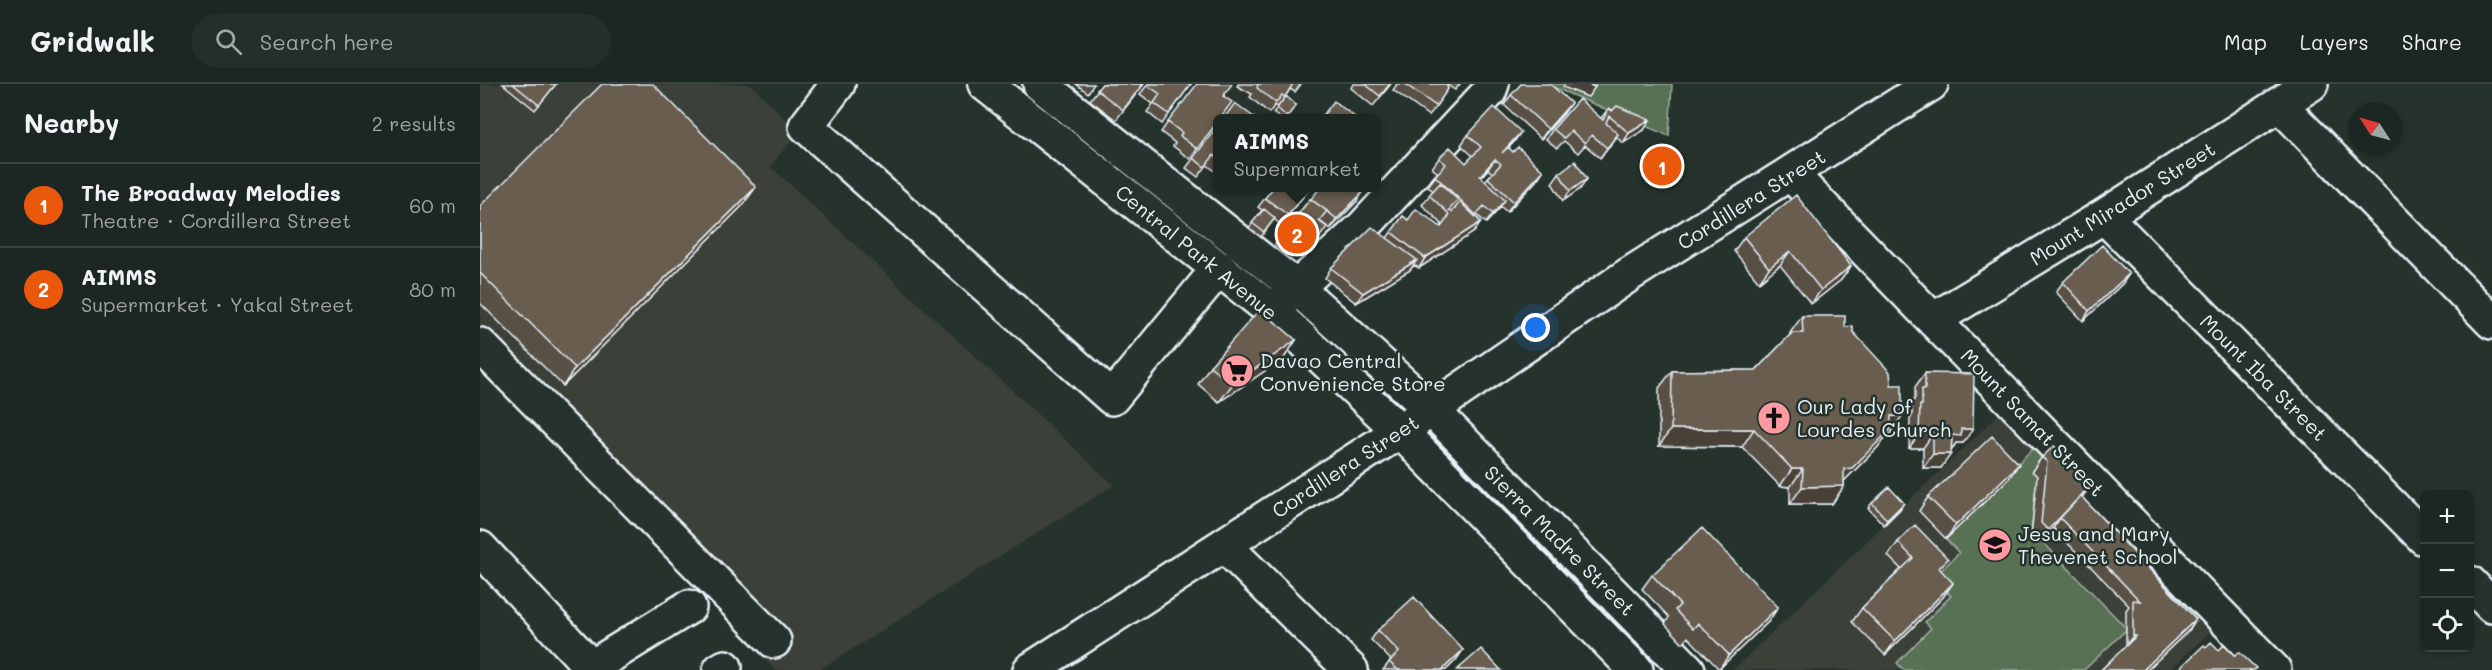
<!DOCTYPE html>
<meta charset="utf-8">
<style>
:root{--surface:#1c2622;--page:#252e2a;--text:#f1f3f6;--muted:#a0a5a5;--line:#3a4340;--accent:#ea580c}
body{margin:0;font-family:Mali,sans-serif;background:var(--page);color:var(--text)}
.controls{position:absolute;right:18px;bottom:18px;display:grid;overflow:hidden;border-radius:9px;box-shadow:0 3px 9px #0003}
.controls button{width:54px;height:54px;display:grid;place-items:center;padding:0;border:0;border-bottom:2px solid var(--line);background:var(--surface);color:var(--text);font:30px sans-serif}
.compass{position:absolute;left:1868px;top:18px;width:54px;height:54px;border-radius:50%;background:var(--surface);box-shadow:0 3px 9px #0003;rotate:306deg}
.you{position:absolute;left:1056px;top:244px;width:21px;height:21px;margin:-15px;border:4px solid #fff;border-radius:50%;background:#1a73e8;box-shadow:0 0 0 9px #1a73e833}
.badge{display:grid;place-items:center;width:39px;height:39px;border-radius:50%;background:var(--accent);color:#fff;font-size:20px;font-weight:700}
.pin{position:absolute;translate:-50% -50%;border:3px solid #fff;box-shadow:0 2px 6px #0006}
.popup{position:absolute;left:733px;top:30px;width:168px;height:78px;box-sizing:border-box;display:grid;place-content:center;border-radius:9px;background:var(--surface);filter:drop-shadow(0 2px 4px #0005);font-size:20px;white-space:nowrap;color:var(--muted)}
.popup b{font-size:22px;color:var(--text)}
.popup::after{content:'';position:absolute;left:50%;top:100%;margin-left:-12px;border:12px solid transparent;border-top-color:var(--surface)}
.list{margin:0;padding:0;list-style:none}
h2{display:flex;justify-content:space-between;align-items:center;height:78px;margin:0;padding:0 24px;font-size:26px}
h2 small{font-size:20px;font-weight:400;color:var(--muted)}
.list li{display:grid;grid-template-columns:39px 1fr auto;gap:18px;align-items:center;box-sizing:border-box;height:84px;padding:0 24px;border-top:2px solid var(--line)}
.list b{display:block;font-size:22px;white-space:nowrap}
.list p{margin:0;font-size:20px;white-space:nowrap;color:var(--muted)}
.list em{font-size:20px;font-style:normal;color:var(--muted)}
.icon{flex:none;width:33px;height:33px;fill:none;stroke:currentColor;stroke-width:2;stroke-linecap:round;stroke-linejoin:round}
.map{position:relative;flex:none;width:2012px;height:586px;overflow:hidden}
header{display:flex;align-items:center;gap:36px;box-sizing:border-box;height:84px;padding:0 30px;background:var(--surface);border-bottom:2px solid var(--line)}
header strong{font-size:28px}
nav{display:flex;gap:33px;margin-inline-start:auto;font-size:21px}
.search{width:420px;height:54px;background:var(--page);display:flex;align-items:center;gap:15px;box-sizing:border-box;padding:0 21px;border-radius:33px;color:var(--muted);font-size:22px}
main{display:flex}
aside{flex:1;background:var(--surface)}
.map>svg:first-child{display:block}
.built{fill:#3a4038}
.green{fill:#596f53;stroke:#a0b0a6;stroke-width:1.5}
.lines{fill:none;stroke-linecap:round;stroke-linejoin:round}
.minor-casing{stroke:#e8f1f8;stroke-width:38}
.minor{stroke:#26332d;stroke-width:33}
.wall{fill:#595045;stroke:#e8f1f8;stroke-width:1.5;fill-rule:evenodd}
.shaded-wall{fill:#484138;stroke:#e8f1f8;stroke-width:1.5}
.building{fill:#675d50;stroke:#e8f1f8;stroke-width:1.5}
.labels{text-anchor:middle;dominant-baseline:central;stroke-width:5;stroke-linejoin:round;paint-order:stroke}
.street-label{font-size:20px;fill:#e8f1f8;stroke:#26332d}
.poi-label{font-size:20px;fill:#e8f1f8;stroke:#26332d;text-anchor:start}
</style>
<header>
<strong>Gridwalk</strong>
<div class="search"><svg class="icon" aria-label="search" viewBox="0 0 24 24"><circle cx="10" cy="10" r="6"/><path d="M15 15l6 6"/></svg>Search here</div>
<nav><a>Map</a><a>Layers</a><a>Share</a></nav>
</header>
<main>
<aside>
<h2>Nearby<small>2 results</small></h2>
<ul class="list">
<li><span class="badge">1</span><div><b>The Broadway Melodies</b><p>Theatre · Cordillera Street</p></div><em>60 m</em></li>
<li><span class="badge">2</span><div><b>AIMMS</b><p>Supermarket · Yakal Street</p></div><em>80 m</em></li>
</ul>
</aside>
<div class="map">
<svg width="2012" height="586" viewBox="0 0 2012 586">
<rect width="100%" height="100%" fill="#26332d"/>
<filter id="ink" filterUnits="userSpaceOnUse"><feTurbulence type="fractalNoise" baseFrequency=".0167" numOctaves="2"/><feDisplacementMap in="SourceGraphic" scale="12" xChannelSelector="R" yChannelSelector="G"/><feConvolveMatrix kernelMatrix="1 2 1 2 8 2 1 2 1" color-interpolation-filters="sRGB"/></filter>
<g filter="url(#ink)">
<path class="built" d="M0,0H270L319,48L290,82L634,401L339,586H295L0,283Z
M1519,330L1731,547L1690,586H1253Z"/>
<path class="green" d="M1066,0H1192L1189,52Z
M1553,364L1564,376L1552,387L1557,392L1551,453L1558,459L1561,456L1647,545L1604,586H1424L1417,579L1451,544L1445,538L1471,512L1453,494L1479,469L1466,455Z"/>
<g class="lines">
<defs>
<path id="minor" d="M358,0L326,42L632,314L739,184
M505,0L791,226L920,347L1156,586
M560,0L817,204L952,326L1208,586
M1799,20L2012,238
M1311,90L1794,586
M1624,132L1944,454
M801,218L882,144L1009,8L1012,0
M1453,236L1624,132L1831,0
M0,261L294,557
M744,461L871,586
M0,464L111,583
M1990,499L2012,522
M107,586L209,523
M240,586L245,583
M550,586L920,347L1150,190L1451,0"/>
</defs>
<use href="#minor" class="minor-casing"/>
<use href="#minor" class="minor"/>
</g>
<path class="wall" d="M23,0H76L55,26Z
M596,0H614L608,9Z
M622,0H664L636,36L610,16Z
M668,0H711L682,40L667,28L673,20L660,10Z
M758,0H821L815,8L810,5L799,22L816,21L806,34H800L793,29L798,23L795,21L789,29L770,13L772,10L757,2L758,1Z
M873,0H911L893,22L871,4Z
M917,0H966L968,5L949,32L913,6Z
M966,0H980L975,6Z
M1031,11L1084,29L1061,55L1024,21Z
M744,12L738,38L710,75L693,62L695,59L681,48L688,38Z
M1129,24L1164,46L1143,59L1136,53L1120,74L1105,61L1098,69L1084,57L1077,64L1066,55L1073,45L1121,34Z
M738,42V89L727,81L718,93L706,84Z
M988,51L1034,58L1028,64L1033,68L1063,87L1056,97L1027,128L1021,123L1006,139L998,132L996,133L1001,138L994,148L939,184L934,181L930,186L876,219L845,194L851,184L907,154L923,132L928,136L961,143L962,142L961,139L942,121L953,107L948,102L958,89L952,84L959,74L986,79L993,72L981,61ZM1008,85L1012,89L1005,97L1001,93Z
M1079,89L1107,95L1100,105L1083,117L1072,99Z
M793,104H830L801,141L794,135L781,153L769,144L782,126L778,123Z
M830,115L877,117L850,145L840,137L847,143L834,161L825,173L817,167L812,173L795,160L808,143Z
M263,121L83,302L0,219V122Z
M1264,153L1371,182L1361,196L1331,220L1300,181L1279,198L1254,167Z
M1649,190L1642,200L1603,237L1576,208L1583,198Z
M1322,232L1365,243L1373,248L1410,350H1408L1398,363L1364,397V402L1352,420H1310V403L1300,402L1262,363L1179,362V304L1192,287L1276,286L1310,251V249Z
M816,256L804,274L739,318L718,300L730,282Z
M1445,289L1483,359H1476L1461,384H1443V364H1429L1430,335L1432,332V319L1435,314V303Z
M1562,373L1602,413L1710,545L1667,586H1621L1646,561V526L1649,522L1573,444L1574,443L1558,460L1551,453L1557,392L1552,387Z
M1529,394L1466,455L1439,427L1448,413Z
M1392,419L1420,425L1404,441L1388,424Z
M1418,458L1473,499L1463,513L1405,571L1372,538L1382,524L1421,485L1408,472Z
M1172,491L1298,523L1289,537L1239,585L1208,553L1203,559L1185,540L1189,533L1162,505Z
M898,546L983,566L976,576L966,586H903L911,576L891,556Z"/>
<path class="shaded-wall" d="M1085,0H1107L1115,3L1108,13L1083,3Z
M1091,19L1084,29L1061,55L1068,45Z
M1170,36L1164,46L1143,59L1149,49Z
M1041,48L1034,58L1015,78L1022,69Z
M1138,50L1132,60L1120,74L1127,64Z
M1015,75L1008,85L993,102L1000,92Z
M1063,87L1056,97L1027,128L1034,118Z
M1107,95L1100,105L1083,117L1090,107Z
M276,103L263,121L83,302L95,284Z
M884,107L877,117L850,145L857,135Z
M1025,116L1018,126L1006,139L1013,130Z
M1001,138L994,148L939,184L945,174Z
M1310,167L1300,181L1279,198L1289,184Z
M937,176L930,186L876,219L883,209Z
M1371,182L1361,196L1331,220L1341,206Z
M1649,190L1642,200L1603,237L1609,227Z
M816,256L804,274L739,318L752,301Z
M1411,332H1422L1410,350H1408L1398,363L1359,402L1364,385Z
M1191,345H1274L1262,363L1179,362Z
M1481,345H1493L1483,359H1476L1471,366L1472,351Z
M1439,350H1453L1443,364H1429Z
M1453,370H1471L1461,384H1443Z
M1539,380L1529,394L1466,455L1476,441Z
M1312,385H1323L1310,403L1300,402Z
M1611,401L1601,415L1580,434L1574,443L1558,460L1568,446Z
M1364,402L1352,420H1310L1322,403Z
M1424,419L1420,425L1404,441L1407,436Z
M1473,499L1463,513L1405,571L1415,557Z
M1298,523L1289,537L1239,585L1249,571Z
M1716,535L1710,545L1667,586H1663Z
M1653,552H1656L1646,561Z
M983,566L976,576L966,586H962Z"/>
<path class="building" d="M33,0H76L59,21Z
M122,0H173L276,103L95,284L0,189V122Z
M622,0H663L643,26L617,6Z
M668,0H711L689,30L674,19L680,10L667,1Z
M717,0H752L743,12L752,18L740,34H738V37L717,65L700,52L702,49L688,38Z
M778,0H813L805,13L802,11L796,19L777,4Z
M885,0H910L900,12Z
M925,0H966L968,5L956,22Z
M1041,0H1070L1091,19L1068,45L1031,11Z
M1107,0H1116L1115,3Z
M806,12L816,21L807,33L797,24Z
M1099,15L1123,36L1129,24L1132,27L1137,22L1170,36L1149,49L1129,32L1126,39L1138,50L1127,64L1112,51L1105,59L1091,47L1084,54L1073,45Z
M854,17L876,34H841Z
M755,19L775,34H744Z
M1014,23L1041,48L1022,69L1028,63L1033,68L1038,63L1063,87L1034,118L1008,94L1021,80L1015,75L1000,92L1025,116L1013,130L1004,122L996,131L955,92L966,80L959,74L970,63L986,79L1001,63L988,51Z
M738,42V74L734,71L725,83L713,74Z
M1095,77L1107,95L1090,107L1079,89Z
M960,99L978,116L969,126L972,128L980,118L1001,138L945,174L911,148L923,132L928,136L936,125L961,143L969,132L968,129L949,111Z
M793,104H829L808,131L785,114Z
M840,104H880L884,107L857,135L831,115Z
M1316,111L1371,182L1341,206L1310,167L1289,184L1264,153Z
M830,115L847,127L839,137L847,143L837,156L829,150L824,156L808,143Z
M784,125L795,134L784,148L772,139Z
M892,143L937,176L883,209L851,184Z
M1622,161L1649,190L1609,227L1583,198Z
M780,225L816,256L752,301L730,282Z
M1322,232H1365V243L1373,242V248L1410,288L1411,301H1422V332H1411L1410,346L1372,384L1364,385V402L1322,403L1323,385H1312L1274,345H1191L1192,287L1276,286L1312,249H1323Z
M1445,289L1494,290L1493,345H1481V352L1472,351L1471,370H1453V350H1439L1440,321H1442V305H1445Z
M1512,352L1539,380L1476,441L1448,413Z
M1574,362L1611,401L1568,446L1561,439L1567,378L1562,373Z
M1409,403L1424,419L1407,436L1392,419Z
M1601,412L1716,535L1663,586H1621L1656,552H1653V516L1660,517L1580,434Z
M1435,441L1468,475L1459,484L1473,499L1415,557L1382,524L1433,474L1418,458Z
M1222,444L1298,523L1249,571L1218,539L1213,545L1195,526L1200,521L1172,491Z
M934,513L983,566L962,586H918L909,578L919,568L898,546Z
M1731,558L1739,566L1744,561L1755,572L1759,568L1776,584L1774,586H1698L1724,561L1726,563Z
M1001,565L1021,586H977Z"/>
</g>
<defs>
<symbol id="supermarket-disc" viewBox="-11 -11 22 22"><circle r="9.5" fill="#ff9aa2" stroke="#26332d"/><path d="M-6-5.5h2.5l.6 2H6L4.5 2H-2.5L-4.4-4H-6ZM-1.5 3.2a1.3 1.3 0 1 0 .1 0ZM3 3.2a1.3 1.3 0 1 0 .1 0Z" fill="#111"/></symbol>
<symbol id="church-disc" viewBox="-11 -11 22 22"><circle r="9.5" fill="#ff9aa2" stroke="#26332d"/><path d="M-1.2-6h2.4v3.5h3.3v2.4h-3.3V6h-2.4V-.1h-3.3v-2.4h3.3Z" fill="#111"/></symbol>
<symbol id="school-disc" viewBox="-11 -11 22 22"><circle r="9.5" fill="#ff9aa2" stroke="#26332d"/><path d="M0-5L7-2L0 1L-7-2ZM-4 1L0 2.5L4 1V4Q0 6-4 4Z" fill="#111"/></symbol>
</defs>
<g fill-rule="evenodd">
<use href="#supermarket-disc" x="738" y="268" width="38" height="38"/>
<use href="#church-disc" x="1275" y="315" width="38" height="38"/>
<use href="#school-disc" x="1496" y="442" width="38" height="38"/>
</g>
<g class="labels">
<g class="street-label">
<text transform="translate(1271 115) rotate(-32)">Cordillera Street</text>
<text transform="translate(1642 119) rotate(-32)">Mount Mirador Street</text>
<text transform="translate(717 168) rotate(39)">Central Park Avenue</text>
<text transform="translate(1784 293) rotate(45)">Mount Iba Street</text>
<text transform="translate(1553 338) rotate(46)">Mount Samat Street</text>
<text transform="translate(865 382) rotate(-33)">Cordillera Street</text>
<text transform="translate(1080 456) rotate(45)">Sierra Madre Street</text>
</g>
<g class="poi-label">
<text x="780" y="276">Davao Central<tspan x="780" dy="23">Convenience Store</tspan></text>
<text x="1317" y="322">Our Lady of<tspan x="1317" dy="23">Lourdes Church</tspan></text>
<text x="1538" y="449">Jesus and Mary<tspan x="1538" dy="23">Thevenet School</tspan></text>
</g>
</g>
</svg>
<div class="controls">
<button>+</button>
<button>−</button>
<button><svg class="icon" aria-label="locate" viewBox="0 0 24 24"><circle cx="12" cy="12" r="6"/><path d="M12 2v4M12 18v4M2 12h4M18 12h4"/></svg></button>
</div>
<svg class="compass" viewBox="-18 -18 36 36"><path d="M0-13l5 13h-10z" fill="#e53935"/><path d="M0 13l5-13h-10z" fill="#a0a5a5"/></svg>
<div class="you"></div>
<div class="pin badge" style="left:1182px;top:82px">1</div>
<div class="pin badge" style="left:817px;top:150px">2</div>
<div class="popup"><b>AIMMS</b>Supermarket</div>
</div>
</main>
